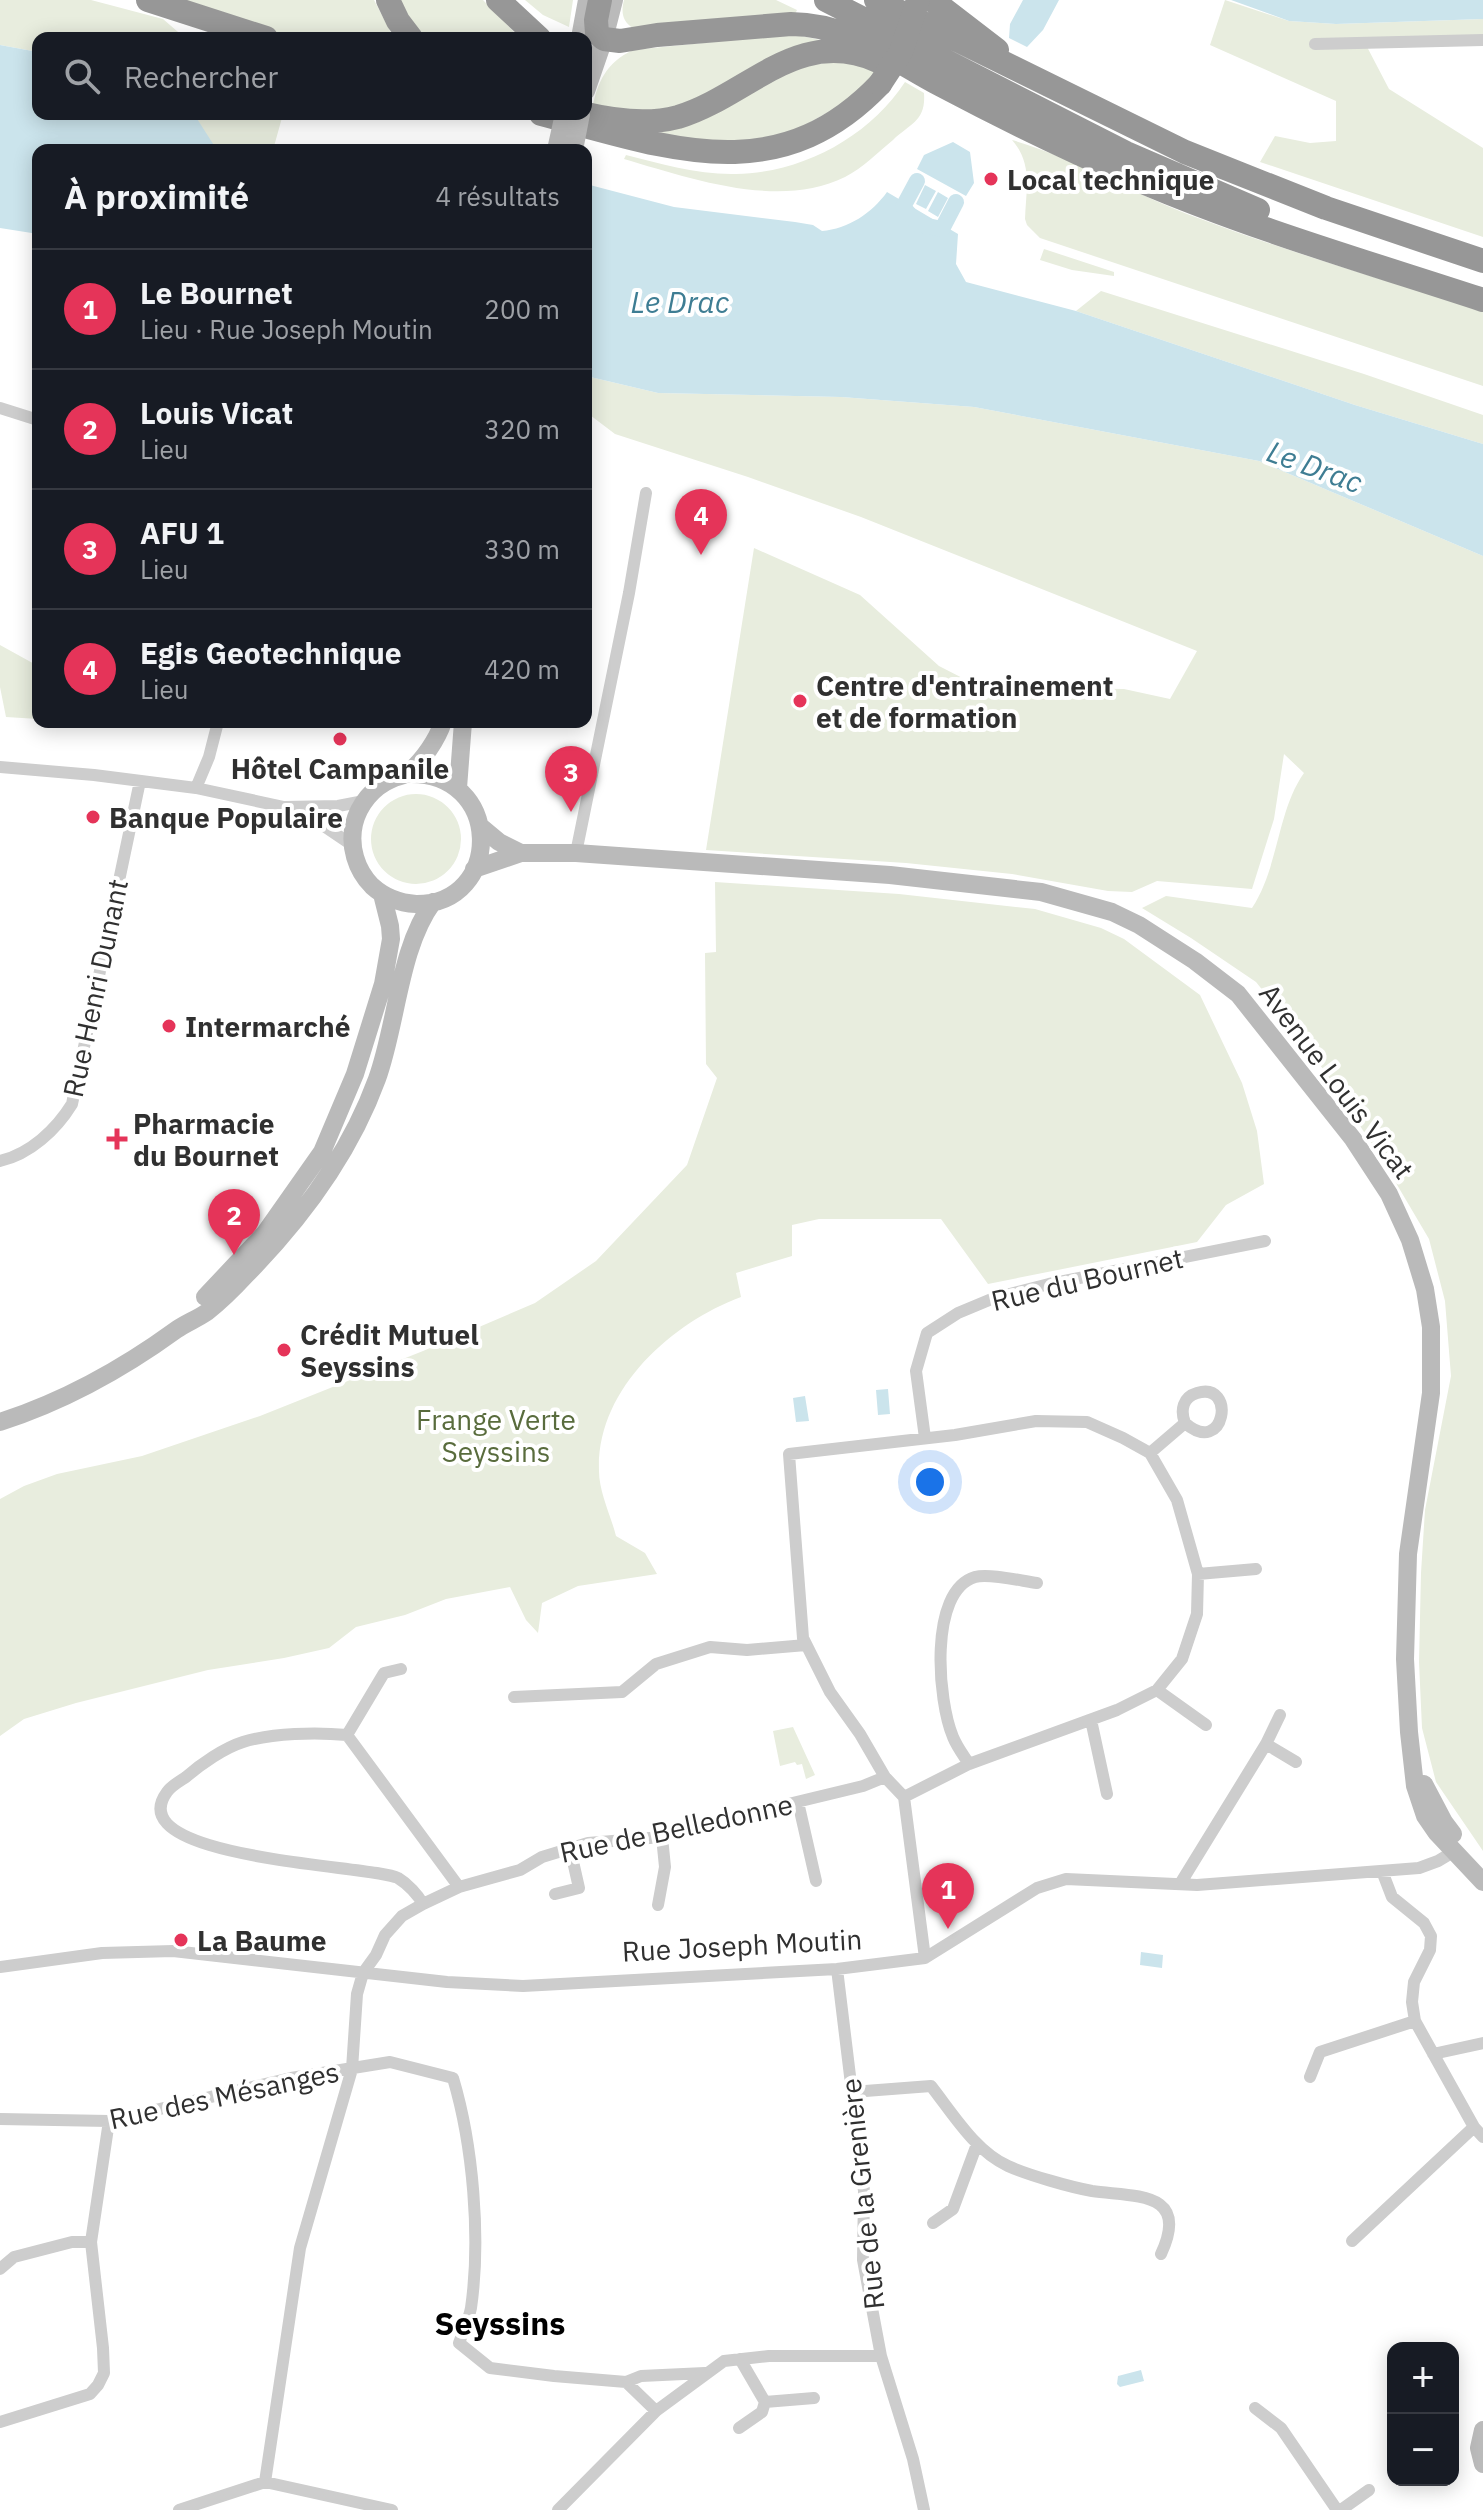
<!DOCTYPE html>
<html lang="fr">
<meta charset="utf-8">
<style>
:root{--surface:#171b24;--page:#242831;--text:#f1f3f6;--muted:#9ea1a6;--line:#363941;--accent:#e53459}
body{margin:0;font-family:"IBM Plex Sans",sans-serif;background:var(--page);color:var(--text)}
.controls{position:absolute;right:24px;bottom:24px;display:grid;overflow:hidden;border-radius:16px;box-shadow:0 4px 20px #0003}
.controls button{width:72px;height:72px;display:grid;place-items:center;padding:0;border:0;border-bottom:2px solid var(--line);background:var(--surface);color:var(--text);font:40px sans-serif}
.you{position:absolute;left:930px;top:1482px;width:28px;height:28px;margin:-20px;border:6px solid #fff;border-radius:50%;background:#1a73e8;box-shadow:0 0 0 12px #1a73e833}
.badge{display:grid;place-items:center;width:52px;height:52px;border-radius:50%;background:var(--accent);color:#fff;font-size:26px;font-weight:700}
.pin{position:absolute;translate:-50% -66px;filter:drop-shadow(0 2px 4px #0008)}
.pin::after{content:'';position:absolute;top:42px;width:28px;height:24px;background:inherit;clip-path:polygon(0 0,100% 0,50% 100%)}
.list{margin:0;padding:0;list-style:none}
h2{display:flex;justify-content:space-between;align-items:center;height:104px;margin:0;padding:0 32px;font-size:34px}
h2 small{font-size:26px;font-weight:400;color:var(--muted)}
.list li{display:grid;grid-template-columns:52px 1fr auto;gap:24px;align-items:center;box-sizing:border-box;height:120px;padding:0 32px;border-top:2px solid var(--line)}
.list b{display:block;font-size:30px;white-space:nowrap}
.list p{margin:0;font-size:26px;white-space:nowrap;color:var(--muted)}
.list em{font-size:26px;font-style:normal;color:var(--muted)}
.icon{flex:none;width:44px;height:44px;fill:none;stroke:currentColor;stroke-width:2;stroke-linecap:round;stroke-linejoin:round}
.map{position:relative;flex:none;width:1483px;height:2510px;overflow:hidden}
.search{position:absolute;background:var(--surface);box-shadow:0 4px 20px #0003;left:32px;top:32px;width:560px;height:88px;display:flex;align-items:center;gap:20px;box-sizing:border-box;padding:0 28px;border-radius:16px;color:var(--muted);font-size:30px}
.panel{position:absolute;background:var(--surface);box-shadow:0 4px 20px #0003;left:32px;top:144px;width:560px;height:584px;border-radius:16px}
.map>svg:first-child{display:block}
.green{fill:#e8edde}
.water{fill:#cbe4ec}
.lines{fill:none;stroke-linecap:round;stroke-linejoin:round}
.canal{stroke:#cbe4ec;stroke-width:16}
.street{stroke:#cdcdcd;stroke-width:12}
.secondary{stroke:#bababa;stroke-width:18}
.highway{stroke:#979797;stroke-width:24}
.secondary-bridge{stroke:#bababa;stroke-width:18}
.highway-bridge{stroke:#979797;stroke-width:24}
.poi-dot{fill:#e53459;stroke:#fff;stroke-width:3}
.labels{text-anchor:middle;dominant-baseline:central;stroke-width:8;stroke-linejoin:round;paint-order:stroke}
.poi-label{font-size:28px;font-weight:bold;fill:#303030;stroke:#fff;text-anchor:start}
.street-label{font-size:28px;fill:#303030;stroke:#fff}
.park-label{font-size:28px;fill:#596c3d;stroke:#fff}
.water-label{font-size:30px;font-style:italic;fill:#3e7d93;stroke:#fff}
.quarter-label{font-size:32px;font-weight:bold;fill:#000;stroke:#fff}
</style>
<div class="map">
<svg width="1483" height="2510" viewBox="0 0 1483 2510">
<rect width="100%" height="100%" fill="#fff"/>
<path class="green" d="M0,0H91L163,19L185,38H38V52L0,45Z
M164,0H374L394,38H286Z
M397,0H483L520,38H423Z
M525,0H573L569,27L543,15Z
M624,0H776L797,10L795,14L633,28C622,21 621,12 624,0Z
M1225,0L1289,21L1336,24L1483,19V37L1365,43L1389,89L1483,148V237L1260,162L1275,136L1310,143L1336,141V101L1210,45Z
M792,34L840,44L673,111L592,109C598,81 606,63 633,50Z
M837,61L880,70L857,96L780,139L687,143L655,130L799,67Z
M905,82L924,93C926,121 911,123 893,140C877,153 863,168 845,177C779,210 689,178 624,159L626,155C661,164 699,175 736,174C802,173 869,137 905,82Z
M194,114H283L273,150L214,149Z
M1012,140C1076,158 1135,195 1198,218C1291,253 1388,281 1483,311V386L1040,238L1027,225L1025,219C1026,189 1033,164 1012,140Z
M1044,249L1114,272V276L1072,270L1040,260Z
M1101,291L1364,374L1483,415V444L1355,405L1076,311Z
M586,376L658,393L841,397L974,407L1259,461L1483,556V1851L1436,1782L1422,1728L1419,1662L1421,1573L1425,1510L1451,1376L1445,1301L1429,1239L1383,1161L1311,1051L1256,982L1191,938L1142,908L1166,896L1252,908C1279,867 1277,811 1304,773L1284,754L1274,819L1252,889L1157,881L1132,892L1108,891L1012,874L906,863L706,850L754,548L860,595L939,666L980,687L1043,697L1051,688L1124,689L1170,699L1197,651L861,517L748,477L615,434L586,412Z
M0,645L38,666V719L6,717L0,687Z
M371 839a45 45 0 1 1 90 0a45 45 0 1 1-90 0Z
M715,882L899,894L1035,909L1101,928L1124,939L1200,995L1242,1083L1257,1131L1264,1184L1226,1205L1197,1242L988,1284L941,1219H819L792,1225V1256L736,1273L741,1297C671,1323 596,1390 599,1471C599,1492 611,1516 616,1536L645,1553L657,1574L578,1586L542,1603L538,1633L526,1620L510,1587L446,1599L405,1615L356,1627L329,1648L284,1658L208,1670L76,1703L24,1719L0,1736V1499L24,1486L57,1474L142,1456L260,1416L423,1351L535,1303L596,1261L687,1165L717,1078L706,1064L705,953L716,952Z
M793,1727L815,1775L806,1779L802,1764L797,1765L795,1762L780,1766L773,1731Z"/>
<path class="water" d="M1023,0H1059L1043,30L1027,47L1009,38L1010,24Z
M1231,0H1483V19L1336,24L1289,21Z
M0,45L38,52V114H194L217,150H38V234L0,228Z
M953,142L970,152L974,183L966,196L917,169L924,155Z
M912,178L923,184L913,203L902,197Z
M586,184L674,207L795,222L813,225L822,231C848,229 872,213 887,192L958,234L956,264L966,282L1076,311L1355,405L1483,444V556L1259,461L974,407L841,397L658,393L586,376Z
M925,185L936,191L926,209L916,204Z
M938,192L948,198L938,217L928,211Z
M951,199L961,205L951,224L940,218Z
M888,1389L890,1414L878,1415L876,1390Z
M805,1396L809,1421L796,1422L793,1398Z
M1141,1952L1163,1955L1162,1968L1140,1965Z
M1141,2370L1144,2381L1120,2387L1117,2384L1118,2376Z"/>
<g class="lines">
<path class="canal" d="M917,181L903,207L918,224L942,229L956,202"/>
<path class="street" d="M1315,44L1483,40
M0,408L38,420
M0,767L94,775L196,788L284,807L338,806L364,801
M196,788L209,757L218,722
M287,808L321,824L352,845
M576,853L629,593L646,493
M0,1161C30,1154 56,1130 72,1104L140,781
M925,1438L916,1371L927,1333L958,1313L994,1298L1049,1284L1265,1241
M1150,1453L1185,1423C1180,1410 1183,1397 1197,1393C1237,1381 1225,1458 1185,1423
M1198,1574L1256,1569
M1157,1690L1206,1725
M514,1697L622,1692L656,1664L710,1647L747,1650L806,1645
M1091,1720L1107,1794
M347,1735L384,1673L401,1669
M1266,1744L1280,1715
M969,1764C964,1756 957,1747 953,1737C938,1702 928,1591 975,1577C989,1573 1022,1581 1037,1583
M904,1797L969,1764L1117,1710L1157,1690L1182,1659L1197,1614L1198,1574L1177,1500L1150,1453L1123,1438L1087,1422L1036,1421L955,1435L789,1454L803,1638L830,1692L860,1734L885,1777L904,1797L925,1958
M798,1802L816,1881
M1382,1871L1392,1897L1424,1923L1431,1936L1430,1950L1414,1982L1412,2002L1415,2021L1474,2127L1483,2137
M1180,1884L1266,1744L1296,1762
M555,1894L579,1888L570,1848
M423,1904C418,1895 408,1884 398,1878C373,1865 117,1860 167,1792C171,1786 180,1781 186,1777C201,1764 224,1748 243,1742C273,1733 316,1732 347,1735L459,1887
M658,1905L665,1867L662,1837
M0,1967L102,1953L173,1951L447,1982L523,1986L837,1969L925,1958L1037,1888L1066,1879L1197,1885L1419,1868L1438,1861L1453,1852
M837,1969L864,2191L863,2260L881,2356L913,2459L924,2510
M1433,2054L1483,2043
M1310,2077L1320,2052L1415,2021
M852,2092L931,2086C953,2114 975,2151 1008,2166C1028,2175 1070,2187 1092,2191C1133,2197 1191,2190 1161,2254
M0,2119L109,2121L291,2078L390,2062L453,2078C473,2145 481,2238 471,2308C469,2319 463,2332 459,2343L490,2368L554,2376L626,2382L641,2376L705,2373
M933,2223L953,2209L977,2144
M1352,2241L1474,2127
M0,2269L14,2257L72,2242H91
M626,2382L656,2411
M765,2402L814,2398
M1255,2408L1281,2428L1337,2510
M0,2422L90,2394L98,2385L104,2373L103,2348L91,2242L109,2121
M739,2428L762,2412L765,2402L740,2359
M265,2482L392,2510
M179,2510L265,2482L300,2248L352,2069L357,1994L363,1973L376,1955L385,1935L402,1916L423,1904L459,1887L520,1870L542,1857L588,1843L662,1837L672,1832L863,1786L885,1777
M558,2510L656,2411L724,2361L769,2356H881
M1341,2510L1369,2490"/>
<path class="secondary" d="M580,38L587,0
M586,91L604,39L614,0
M407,774C504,770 504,905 416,904C400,903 384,897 372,886C356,870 349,846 354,824C359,804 373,787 392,779C398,776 404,776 409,772C423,760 437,740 443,722
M458,788L463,722
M481,827L499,842L521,853
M474,869L521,853H576L890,875L1041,892L1112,912L1139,925L1195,961L1238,994L1353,1139L1389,1194L1410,1240L1425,1289L1431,1327V1393L1408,1554L1405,1659L1409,1732L1415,1786L1425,1816L1436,1832L1483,1882
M205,1297L265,1233L322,1152L355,1074L383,984L391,939L390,926L382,894
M0,1422C65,1401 121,1370 176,1330C186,1323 197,1319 207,1312C221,1301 235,1287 247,1274C302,1218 350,1153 377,1079C397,1024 399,948 433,902
M1424,1784L1444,1822L1453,1834
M1483,2430L1479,2448L1483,2464"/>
<path class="highway" d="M148,0L266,38
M388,0L398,21L411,38
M498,0L539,38
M600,0L596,20L597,33L604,39L620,41L657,35L791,24C848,24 892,59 941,85C1005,119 1072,151 1138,180C1250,228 1367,262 1483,300
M826,0L1126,153L1258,210
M876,0L1185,152L1326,208L1483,261
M932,0L997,50
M541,114C666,147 777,192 880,84
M586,114C616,121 648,125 678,117C748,96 798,25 878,61"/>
<path class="secondary-bridge" d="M556,150L564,114
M574,150L581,114"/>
<path class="highway-bridge" d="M880,84L901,52L918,0"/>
</g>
<g class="poi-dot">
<circle cx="991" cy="179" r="8"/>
<circle cx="800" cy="701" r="8"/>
<circle cx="340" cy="739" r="8"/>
<circle cx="93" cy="817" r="8"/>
<circle cx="169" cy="1026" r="8"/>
<path d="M113 1127h8v8h8v8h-8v8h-8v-8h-8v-8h8z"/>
<circle cx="284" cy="1350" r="8"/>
<circle cx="181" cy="1940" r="8"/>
</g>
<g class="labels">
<g class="poi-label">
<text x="1007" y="179">Local technique</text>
<text x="816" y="685">Centre d'entrainement<tspan x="816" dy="32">et de formation</tspan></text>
<text x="340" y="768" text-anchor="middle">Hôtel Campanile</text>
<text x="109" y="817">Banque Populaire</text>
<text x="185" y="1026">Intermarché</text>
<text x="133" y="1123">Pharmacie<tspan x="133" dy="32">du Bournet</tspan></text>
<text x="300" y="1334">Crédit Mutuel<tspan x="300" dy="32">Seyssins</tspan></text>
<text x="197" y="1940">La Baume</text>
</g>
<g class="street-label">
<text transform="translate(95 988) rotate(-78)">Rue Henri Dunant</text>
<text transform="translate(1337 1081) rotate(53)">Avenue Louis Vicat</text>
<text transform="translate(1087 1279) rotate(-13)">Rue du Bournet</text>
<text transform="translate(676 1828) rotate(-12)">Rue de Belledonne</text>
<text transform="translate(742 1945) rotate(-3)">Rue Joseph Moutin</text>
<text transform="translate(224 2095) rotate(-12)">Rue des Mésanges</text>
<text transform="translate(862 2194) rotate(-96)">Rue de la Grenière</text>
</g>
<g class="park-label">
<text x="496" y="1419">Frange Verte<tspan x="496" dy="32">Seyssins</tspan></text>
</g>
<g class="water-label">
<text x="680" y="301">Le Drac</text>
<text transform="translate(1315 466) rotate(20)">Le Drac</text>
</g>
<g class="quarter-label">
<text x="500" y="2323">Seyssins</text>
</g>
</g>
</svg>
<div class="controls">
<button>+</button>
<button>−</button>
</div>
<div class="you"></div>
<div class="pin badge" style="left:948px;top:1929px">1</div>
<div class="pin badge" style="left:234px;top:1255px">2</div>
<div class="pin badge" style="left:571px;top:812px">3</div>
<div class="pin badge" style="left:701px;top:555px">4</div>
<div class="search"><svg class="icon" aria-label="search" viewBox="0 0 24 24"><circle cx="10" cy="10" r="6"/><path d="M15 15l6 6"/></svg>Rechercher</div>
<section class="panel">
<h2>À proximité<small>4 résultats</small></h2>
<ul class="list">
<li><span class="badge">1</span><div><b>Le Bournet</b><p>Lieu · Rue Joseph Moutin</p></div><em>200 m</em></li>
<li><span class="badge">2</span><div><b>Louis Vicat</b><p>Lieu</p></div><em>320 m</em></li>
<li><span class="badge">3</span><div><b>AFU 1</b><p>Lieu</p></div><em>330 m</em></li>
<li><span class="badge">4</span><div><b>Egis Geotechnique</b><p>Lieu</p></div><em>420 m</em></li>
</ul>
</section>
</div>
